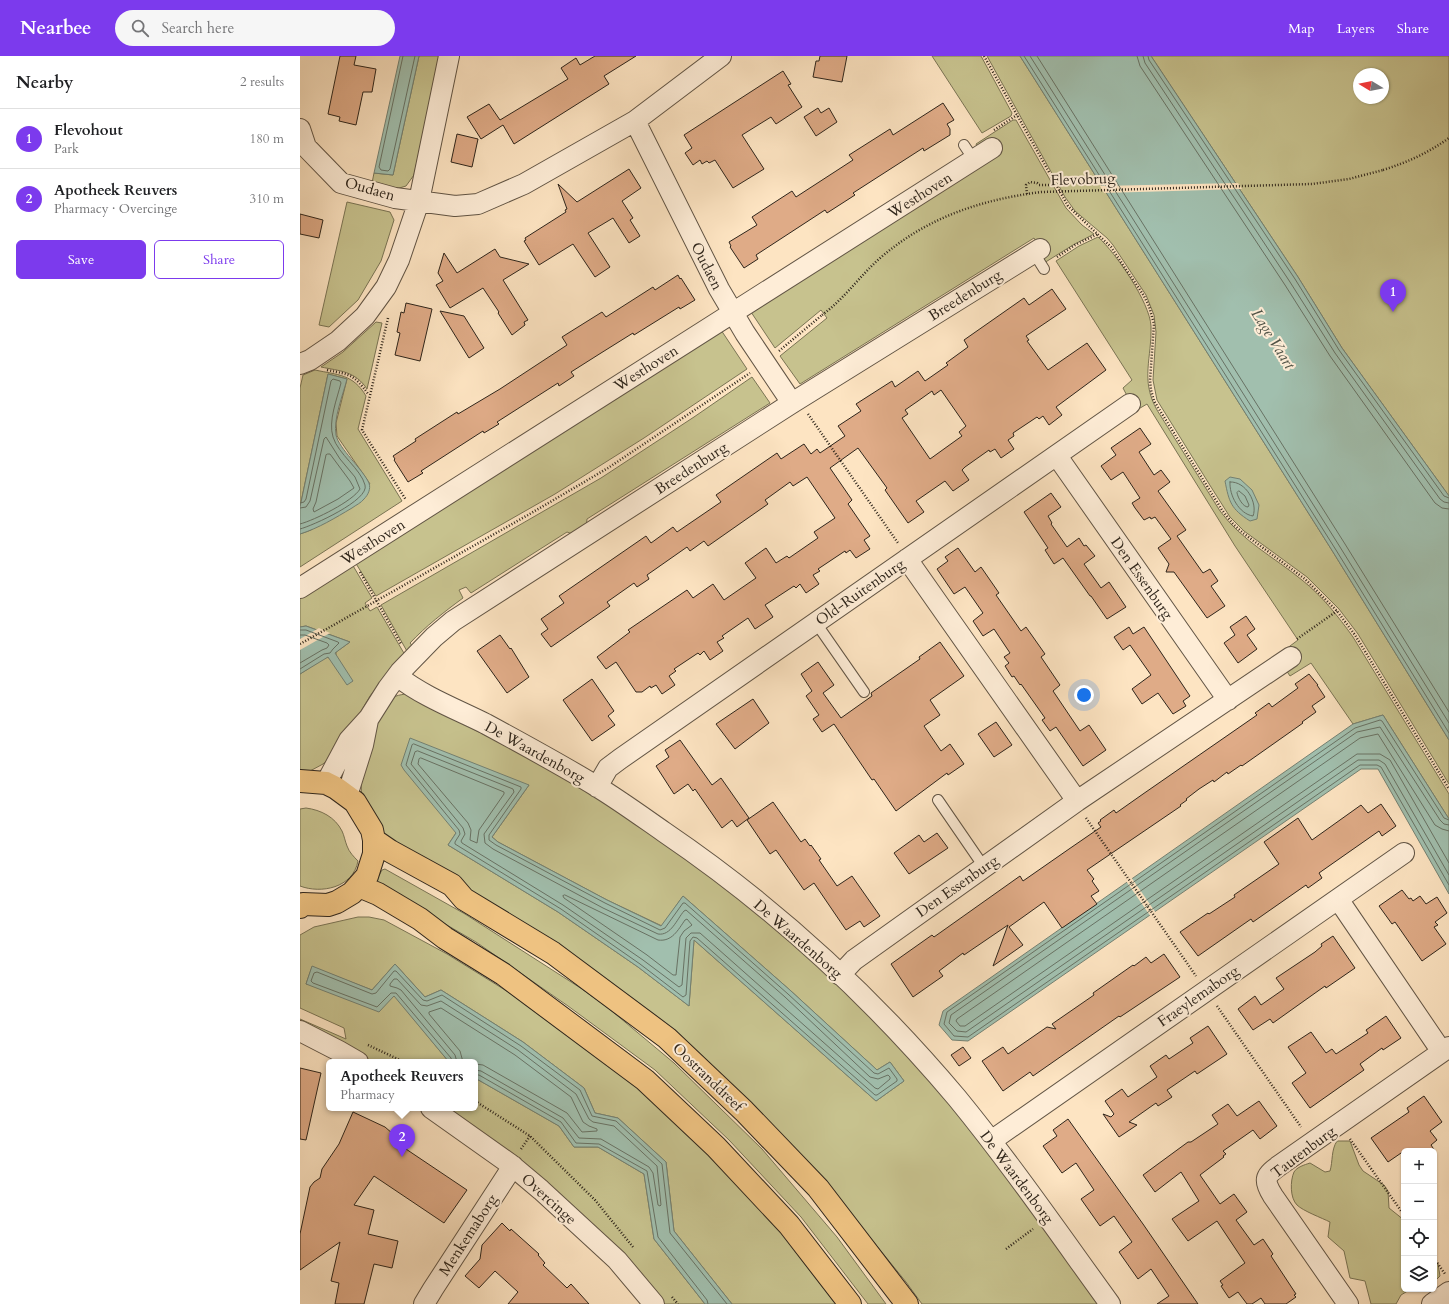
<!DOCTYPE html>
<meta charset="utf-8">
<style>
:root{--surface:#fff;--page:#f6f6f6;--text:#202124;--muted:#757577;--line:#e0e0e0;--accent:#7c3aed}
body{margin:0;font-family:Cardo,serif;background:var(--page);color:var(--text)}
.controls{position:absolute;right:12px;bottom:12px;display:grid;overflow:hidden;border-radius:6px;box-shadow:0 1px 3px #0004}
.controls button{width:36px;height:36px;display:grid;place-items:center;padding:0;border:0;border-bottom:1px solid var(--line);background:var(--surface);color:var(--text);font:20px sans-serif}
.compass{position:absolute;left:1053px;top:12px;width:36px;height:36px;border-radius:50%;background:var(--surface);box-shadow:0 1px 3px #0004;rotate:280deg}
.you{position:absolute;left:784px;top:639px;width:14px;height:14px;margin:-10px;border:3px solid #fff;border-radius:50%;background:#1a73e8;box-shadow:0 0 0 6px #1a73e833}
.badge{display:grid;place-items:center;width:26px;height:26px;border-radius:50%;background:var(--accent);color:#fff;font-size:13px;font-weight:700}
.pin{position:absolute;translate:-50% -33px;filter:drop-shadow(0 1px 2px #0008)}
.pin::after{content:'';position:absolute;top:21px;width:14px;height:12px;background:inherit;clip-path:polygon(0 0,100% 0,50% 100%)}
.popup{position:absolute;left:26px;top:1003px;width:152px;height:52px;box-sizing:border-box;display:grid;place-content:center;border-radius:6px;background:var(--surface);filter:drop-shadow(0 1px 3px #0005);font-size:13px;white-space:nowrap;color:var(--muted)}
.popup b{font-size:15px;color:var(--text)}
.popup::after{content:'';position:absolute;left:50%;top:100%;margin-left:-8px;border:8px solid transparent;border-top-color:var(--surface)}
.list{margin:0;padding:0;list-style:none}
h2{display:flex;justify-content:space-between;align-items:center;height:52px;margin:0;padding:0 16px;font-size:17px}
h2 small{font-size:13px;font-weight:400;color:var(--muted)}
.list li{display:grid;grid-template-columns:26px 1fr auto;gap:12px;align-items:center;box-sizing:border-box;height:60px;padding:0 16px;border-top:1px solid var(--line)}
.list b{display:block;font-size:15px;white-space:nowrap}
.list p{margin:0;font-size:13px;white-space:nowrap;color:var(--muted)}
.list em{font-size:13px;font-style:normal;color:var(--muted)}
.actions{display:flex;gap:8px;padding:12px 16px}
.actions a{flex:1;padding:9px 0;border:1px solid var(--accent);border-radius:6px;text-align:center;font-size:14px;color:var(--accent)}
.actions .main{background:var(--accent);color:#fff}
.icon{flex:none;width:22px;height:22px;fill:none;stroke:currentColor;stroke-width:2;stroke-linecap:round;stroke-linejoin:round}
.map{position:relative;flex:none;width:1149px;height:1248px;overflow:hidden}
header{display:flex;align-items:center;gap:24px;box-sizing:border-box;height:56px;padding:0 20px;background:var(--accent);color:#fff}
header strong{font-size:19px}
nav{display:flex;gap:22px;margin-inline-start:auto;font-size:14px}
.search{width:280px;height:36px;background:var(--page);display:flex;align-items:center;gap:10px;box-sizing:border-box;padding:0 14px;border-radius:22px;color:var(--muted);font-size:15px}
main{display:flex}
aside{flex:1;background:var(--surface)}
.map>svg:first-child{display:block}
.green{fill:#c7c28e;stroke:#7a7454;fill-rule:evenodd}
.water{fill:#a1bfae;stroke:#738173}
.pier{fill:#fde4c2}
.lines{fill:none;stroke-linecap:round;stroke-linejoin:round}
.shore{stroke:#687264;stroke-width:1}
.building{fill:#dfab87;stroke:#2e251b;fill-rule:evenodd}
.lane-casing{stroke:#625545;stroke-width:12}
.street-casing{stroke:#625545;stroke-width:22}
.primary-casing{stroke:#2e251b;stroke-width:24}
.path{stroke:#2e251b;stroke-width:2.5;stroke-dasharray:1 2;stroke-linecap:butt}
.lane{stroke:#feedd7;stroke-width:10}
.street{stroke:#feedd7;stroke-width:20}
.primary{stroke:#eec281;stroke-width:22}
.path-bridge{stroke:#2e251b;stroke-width:2.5;stroke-dasharray:1 2;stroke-linecap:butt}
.labels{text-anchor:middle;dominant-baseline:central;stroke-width:4;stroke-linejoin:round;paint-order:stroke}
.street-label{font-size:15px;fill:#2e251b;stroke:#feedd7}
.water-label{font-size:16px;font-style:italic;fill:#505347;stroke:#feedd7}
</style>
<header>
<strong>Nearbee</strong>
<div class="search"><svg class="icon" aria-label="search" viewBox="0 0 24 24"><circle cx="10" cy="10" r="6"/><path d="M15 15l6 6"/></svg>Search here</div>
<nav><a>Map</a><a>Layers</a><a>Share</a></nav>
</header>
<main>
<aside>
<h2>Nearby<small>2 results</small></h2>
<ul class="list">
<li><span class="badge">1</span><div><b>Flevohout</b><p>Park</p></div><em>180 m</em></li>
<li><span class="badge">2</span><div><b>Apotheek Reuvers</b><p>Pharmacy · Overcinge</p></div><em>310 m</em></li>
</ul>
<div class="actions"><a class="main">Save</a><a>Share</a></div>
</aside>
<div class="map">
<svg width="1149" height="1248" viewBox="0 0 1149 1248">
<rect width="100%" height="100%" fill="#fde4c2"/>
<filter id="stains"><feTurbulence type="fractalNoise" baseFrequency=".005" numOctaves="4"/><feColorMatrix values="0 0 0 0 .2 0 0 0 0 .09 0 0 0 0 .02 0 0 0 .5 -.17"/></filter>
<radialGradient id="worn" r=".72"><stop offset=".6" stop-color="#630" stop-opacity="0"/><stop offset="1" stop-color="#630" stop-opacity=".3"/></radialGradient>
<path class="green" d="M119,0H140L114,119L106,130L96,133L72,127L74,117L93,119Z
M632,0H681L712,57L711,60L682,77Z
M687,0H720L1033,496L1149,684V728L1058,578L1039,553L1007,521L944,475L930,461L911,431L857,344L853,324L856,276L854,259L846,239L813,189L807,182L775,155L765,141Z
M851,0H1149V440L1042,292L998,221ZM1059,18H1083V42H1059Z
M713,64H716L766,152L782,169L794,178L773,189L744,207L740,202L744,199L734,182L500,328L480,300L527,262L521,254L475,292L451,256L678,92L676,88Z
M47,146L90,156L94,164L81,205L58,244L29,271L19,269Z
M798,181C816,197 850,247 851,270C852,302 840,324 857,354L920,455C942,485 974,501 1002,524C1022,540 1038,560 1053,581L1149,738V763L1083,659L1053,668L1011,607L990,620L986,614V593L998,584L935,490L847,348L835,355L823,332L832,324L756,205L779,190Z
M76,266L82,267L67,333C55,315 40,315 21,311L43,296Z
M421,274L447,313L344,382L255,438L76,540L55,506Z
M15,314C38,319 53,318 66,340L58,373L102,445L0,511V478L11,474L70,428L37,380L36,367L47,323L28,318L0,451V332L3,319Z
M452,321L470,347L287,463L286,472L275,479L267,476L171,537L166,531L159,534L163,542C144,556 126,570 110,587L114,592L108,597L81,549L301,422L394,361Z
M52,508L72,542L65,547L70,555L77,551L105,599L90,614L70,640L39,694L23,708L10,715L0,717V618L26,601L29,602L36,599V596L50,586L6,570L0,571V540Z
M105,638L214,694L283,732L392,805L483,877L543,932L638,1032L677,1079L801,1248H622L606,1226L525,1126L454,1050L87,785C80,772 67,752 62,739C57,720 78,654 93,642C96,639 101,639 105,638ZM229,729L192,781L198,786L307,844L362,870L383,840L491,935L577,1014L590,1006L604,1025L576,1045L394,884L389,950L338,911L258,856L148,789L156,777Z
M6,752C21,754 35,761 42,775C44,779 45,785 47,790C49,796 54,801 58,805C53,832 21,838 0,830V753Z
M85,813L165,858L282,933L307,951L374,1007L462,1093L537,1181L586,1248H568L501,1161L429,1084L355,1014L268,950L176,886L75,827L82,814Z
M58,861H69L84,864L147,898L234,952L348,1039L394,1081L472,1165L536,1248H432L374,1175L366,1106L318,1062L295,1057L284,1032L223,986L141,934L125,941L95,908L72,934L12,911L6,928L94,939L149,1006H72L47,990L0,967V963L46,983L44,972L0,952V879L14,871Z
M175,1022L259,1070L274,1091H298L344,1118L354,1183L405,1248H364L329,1208L142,1052H175Z
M1037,1085H1050L1059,1109L1063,1115L1084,1129L1088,1135L1089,1152L1104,1164V1233H1111L1101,1239L1096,1248H1071L1065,1225L1050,1222L1044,1195L1028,1181L1030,1166C1022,1162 1003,1155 997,1149C990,1142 990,1125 994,1116C997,1111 1004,1109 1010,1107L1025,1116L1030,1115C1033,1105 1031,1094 1037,1085Z
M1134,1202L1138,1208L1140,1220L1134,1226Z"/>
<path class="water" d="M100,0H119L93,119L74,117Z
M720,0H851L998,221L1042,292L1149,440V684L1033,496Z
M28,318L47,323C43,339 33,363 36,379C39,393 62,412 69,427C71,433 68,439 64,443C61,447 56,449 52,452C35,462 19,472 0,478V451Z
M930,421L940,423L952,434L959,449L957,463L950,465C931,453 929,446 925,425Z
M6,570L50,586L35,597L53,625L47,629L28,601L0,618V571Z
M1083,659L1149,763V838L1078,713H1061L668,985L652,984L639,969L643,955L1053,668Z
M110,682L229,729L192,781L198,786L307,844L361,870L383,840L491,935L577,1014L590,1006L604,1025L576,1045L394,884L389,950L338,911L258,856L148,789L156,777L104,714L101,709Z
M95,908L125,941L141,934L223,986L284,1032L295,1057L318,1062L366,1106L374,1175L432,1248H405L354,1183L344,1118L298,1091H274L259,1070L175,1022V1006H149L94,940L79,956L6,928L12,910L72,934Z"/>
<path class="pier" d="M938,127L942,133L804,137L800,130Z
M19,572L30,577L0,594V583Z
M831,821L856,857L851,861L826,825Z"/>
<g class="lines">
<path class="shore" d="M103,0L79,111L81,114L88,115L90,113L115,0
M724,0L1036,494L1149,677
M730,0L1040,491L1149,667
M737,0L1045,488L1149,656
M837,0L840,10L985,229L1030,300L1135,447L1142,452L1149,453
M843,0L845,7L990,226L1035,297L1140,443L1144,446L1149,447
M848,0L849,4L995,223L1039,294L1144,440L1149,442
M28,398H30L50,425L54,432L38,443L14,456L13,453L16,446L26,399Z
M930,426C946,425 958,447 953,460C939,458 929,439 930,426Z
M939,435L945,440L949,449L948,451C943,451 938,442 937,437Z
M0,447L4,446L6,443L31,325L33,323L40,325L41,327C37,343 28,365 33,381C38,398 61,413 65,429C70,444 12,470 0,473
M0,452L6,451L10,445L24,383L26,381L40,403L55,421L60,433C53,445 15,464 0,468
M0,574H6L38,586L39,587L33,593L30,597L24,598L0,613
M0,579H5L27,587L29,589L27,592L22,594L0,607
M114,688L221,731V733L189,779V784L196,789L305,847L360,874L365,872L383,847H385L488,938L574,1017L578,1018L589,1012L597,1023V1025L577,1039H575L397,882L393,881L390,885L386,939L383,941L340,908L261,853L155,788V786L160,778L159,774L106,709L112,689Z
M118,695L213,733L214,736L184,778L185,787L193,793L303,852L358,878C371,880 377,863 384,855L386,854L485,941L570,1021L578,1023L588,1019L590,1021V1023L578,1033L575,1032L400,877H391L386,882L382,929L379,931L343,904L263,849L162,787L161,785L165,778L163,772L111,708L115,696Z
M121,702L204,736V738L179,774L177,787L170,784L171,774L168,767L118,708L119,703Z
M1149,764L1144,762L1082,665L1080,664L1055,672L647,956L644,968L654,980L668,981L1060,709H1077L1081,711L1149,829
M1149,769L1144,768L1140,764L1080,671L1057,676L651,959L649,967L657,975L666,976L1058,704H1079L1085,708L1149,819
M1149,775L1142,773L1135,769L1078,678L1060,682L657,963L656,965L660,970H665L1057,698H1080L1090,704L1149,807
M265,839L358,884C372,886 378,874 385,864L387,863L392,869L384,875L380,881L376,919H373L347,899L264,842L263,840Z
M152,1006L151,1002L96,937H91L77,951L13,927L11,925L14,917L17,916L72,938L76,937L94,915H96L123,944L127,945L142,939L221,990L280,1034L292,1060L316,1065L362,1108L370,1177L427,1248
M157,1006L155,999L101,934L97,932L90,930V928L94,923H97L121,949L127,950L141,945L218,994L276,1038L289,1063L293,1066L314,1070L357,1110L361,1149L360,1150L358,1149L353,1117L349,1111L301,1083L279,1082L263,1062L181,1015L175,1014
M163,1006L160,995L129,958V956L141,952L215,999L271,1041L283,1066L289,1070L297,1073V1075L282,1076L267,1057L183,1009L175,1008
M175,1019H179L261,1066L276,1087L299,1088L347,1115L358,1181L407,1244L408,1248"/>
</g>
<path class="building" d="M40,0H56L54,9L76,13L72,36H63L56,69L39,65L40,61L28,58Z
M295,0H336L304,20L309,28L214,88L203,69L181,83L167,61L189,48L200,64L268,23L261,12L276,2L280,9Z
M520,0H547L542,26L513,21L516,5H519Z
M483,15L491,28L488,29L502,51L476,68L471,61L442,79L464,113L433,132L415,104L409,107L407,105L402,108L400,104L393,109L385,97L392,92L384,79Z
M643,47L654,64L647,68L650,73V79L624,95L623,92L553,137L555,139L527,157L525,154L456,199L458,203L444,212L430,191L431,190L429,186L457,169L452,161L492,135L496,141L553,104L549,99L590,73L593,79Z
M518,52L521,57L529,52L537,66L516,80L504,61Z
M157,78L178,83L172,111L151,106Z
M329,113L341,132L322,145L333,162L330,164L340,180L329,187L313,162L288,177L310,211L295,221L273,188L239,209L224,185L226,184L225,182L266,156L265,154L267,153L258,128L277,146Z
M0,158L23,164L19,182L0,178Z
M195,193L200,201L229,208L203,224L228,264L224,266L225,269L212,279L198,257L199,256L183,232L150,252L136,229L143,225L138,217L144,197L157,217Z
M378,219L380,223L381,222L395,244L380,253L379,251L334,279L333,277L301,297L271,316L274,320L259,330L258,327L197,366L199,368L184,377L183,375L121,415L123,417L108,426L94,404L95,403L93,400L116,385L115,383L157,356L158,358L200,333L267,289L262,281L302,256L306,261L353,231L355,234Z
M752,233L766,253L726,280L729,284L727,285L748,314L787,287L806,314L756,351L762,359L749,369L743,360L739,363L737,361L713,377L714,380L708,384L714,393L701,402L695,393L690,396L689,394L665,411L662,414L669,424L653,435L645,425L616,445L624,456L608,467L585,434L587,432L558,392L530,412L552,444L548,448L570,480L564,484L570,493L556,502L550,494L546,497L545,495L518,513L520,515L513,519L519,528L506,537L500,528L496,532L494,530L465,549L473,561L455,573L448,562L422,580L424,582L417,586L423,595L410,604L404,595L400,599L398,597L374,613L376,615L369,620L375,629L362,638L356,629L351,632L350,630L342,636H336L316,606L306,613L297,601L330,576L328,574L387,534L393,542L413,528L424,544L456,522L445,507L466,492L476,507L487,500L489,502L518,482L514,476L535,462L507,421L493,430L490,426L465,444L468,448L408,490L404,485L390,495L387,491L347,519L349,523L337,531L334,527L307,546L310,550L251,591L241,578L248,573L241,563L264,547L259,540L346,480L351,487L373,471L377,476L421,446L416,439L477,397L481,403L504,388L511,398L517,393L520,397L545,380L538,370L561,355L556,348L592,325L595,331L618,315L625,325L648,309L646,307L668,291L664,284L724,242L729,249ZM641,334L666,370L659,376L662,380L630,403L602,362L608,358L605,354L618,345L632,335L634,339Z
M106,247L132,253L120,305L95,299L100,277L97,276L101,256L104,257Z
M140,255L164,260L184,292L169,302Z
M840,372L851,388L839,396L854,419L861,414L870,426L858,435L886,474L877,480L903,517L910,513L918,525L911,530L925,550L907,562L874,516H866L869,508L858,492L871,483L855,461L851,463L850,461L844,464L835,452L832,447L840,442L823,416L811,424L801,410L816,399L811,392Z
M751,437L761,451L748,460L752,467L751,468L767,491L779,482L784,490L786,489L795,500L784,508L801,532L809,526L826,551L807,563L791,540H790L763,502L754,508L745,494L748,492L724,456Z
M658,492L675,516L681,511L699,537L696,539L721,575L726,571L745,598L741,601L760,629L753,635L780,675L789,669L806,694L783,710L756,671L750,675L742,664L745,662L721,628L720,629L714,620L712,621L705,610L709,607L704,601L710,597L694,573L683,580L673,565L683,557L665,531L654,538L637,513L648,505L645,501Z
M946,560L955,573L947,579L957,593L938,607L924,587L935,579L930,571Z
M829,571L833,578L844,571L890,640L883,645L886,650L873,658L858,637L842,648L832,633L851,619L830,589L823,594L814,581Z
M200,579L210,593L211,592L229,621L207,637L177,595Z
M640,586L664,620L630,644L640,659L624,670L641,695L650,688L664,708L648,719L647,717L596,755L574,723L572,724L534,668L522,676L513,663L519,659L506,640L512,635L501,618L518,606L534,629L523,637L541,662L572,640L571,637L620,603L619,601Z
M1009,618L1018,629H1017L1025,641L1012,650L1016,656L1002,666L1003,667L942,710L941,709L928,718L927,716L914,726L913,724L899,733L886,743L887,744L880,749L881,750L787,814L794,823L792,825L799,835L791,840L797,848L762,872L744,846L709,871L723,889L693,910L708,869L664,899L663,897L639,915L643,920L613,941L591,908L632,879L634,881L720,820L723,825L769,793L801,771L798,767L801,765L800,764L814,754L816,757L843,738L957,659L955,657L969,647L972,651L998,632L995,628Z
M292,623L314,655L308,660L315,669L292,685L263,644Z
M453,643L469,667L435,693L416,668Z
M696,666L712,689L694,701L678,678Z
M380,684L412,729L421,722L449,762L437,771L432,764L422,772L395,733L393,735L388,728L374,738L356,710L369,701L365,694Z
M473,746L501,786L505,783L510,790L511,789L521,803L519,804L537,830L552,820L580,860L564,871L560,865L546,874L514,827L504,834L476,794L470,798L447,764Z
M1081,748L1096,770L1082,780L1079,775L1019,817L1022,822L1008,832L1006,829L953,866L951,863L898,900L880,876L908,857L909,858L935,841L934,839L979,808L964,786L998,762L1012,784L1061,749L1068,757Z
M637,777L648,792L609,818L594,797L619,779L624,786Z
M1102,834L1109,843L1111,842L1113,845L1120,840L1126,848L1137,841L1147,857L1135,866L1138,869L1134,871L1146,888L1122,905L1095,866L1092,868L1079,850Z
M1033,880L1055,912L1026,932L1025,930L973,967L970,963L953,974L938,953L955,940L961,949L984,933L976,922L1015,896L1022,890L1021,888Z
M864,898L880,921L820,961L819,960L733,1020L730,1016L703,1035L682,1005L703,991L708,998L747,971L756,973L752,968L794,939L793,937L833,909L834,910L846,901L851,907Z
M1086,960L1101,982L1083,994L1082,992L1060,1008L1064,1014L1010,1052L992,1027L1006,1017L988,991L1011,976L1026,997L1032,993L1036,998L1068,977L1066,974Z
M908,970L927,998L897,1018L895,1015L867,1034L872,1041L858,1050L856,1047L829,1066L837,1069L819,1081L803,1058L811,1061L814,1058L805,1045L822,1033L828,1041L857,1021L850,1010L866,999L869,1003L893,987L890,982Z
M663,991L671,1002L659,1010L651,999Z
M0,1012L21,1017L6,1084L0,1083Z
M1124,1040L1142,1066L1130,1075L1137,1084L1131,1089L1135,1095H1104L1088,1106L1071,1082L1109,1056L1107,1052Z
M959,1045L977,1070L960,1083L953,1074L923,1095L926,1098L923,1100L924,1101L900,1119L920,1148L934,1138L947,1156L936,1164L954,1189L963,1183L973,1198L971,1200L996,1238L994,1239L996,1241L986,1248H965L961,1242L952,1248H947L938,1236L929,1242L921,1230L923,1229L920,1225L945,1207L917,1165L888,1185L872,1163L899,1145L881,1116L855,1136L843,1119L888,1086H891L918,1068L912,1059L928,1048L937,1060Z
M53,1056L85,1071L100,1084L97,1087L167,1134L144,1167L74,1120L54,1149L74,1154L68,1178L98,1185L92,1212L74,1208L64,1248H35L39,1227L31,1225L40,1186L0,1214V1178L10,1131L14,1126L20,1122L22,1113L39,1088Z
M768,1063L843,1168L898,1248H857L869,1240L851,1213L838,1223L819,1196L832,1186L814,1160L800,1170L781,1143L794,1134L776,1107L762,1117L743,1090L757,1080L753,1074Z
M202,1167L210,1175L211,1173L239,1198L238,1199L245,1207L243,1209L267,1232L271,1228L289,1248H208L218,1236L195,1215L179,1232L165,1220L180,1203L182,1189Z"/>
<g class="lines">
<defs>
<path id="lane" d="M664,89L674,104
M734,197L744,213
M516,567L564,636
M638,744L684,811"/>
<path id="street" d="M335,65L419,233L445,277L492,347
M0,73L6,91L41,127L95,142L155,150L178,148L224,128L335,65L421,0
M0,308L10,304L38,285L65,260L86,231L99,204L119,145L149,0
M757,400L928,644
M607,503L777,745
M0,532L692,92
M97,620C124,641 156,653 186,668C223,688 260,708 296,730C319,744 341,760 364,776C473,850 572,941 657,1042C711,1108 760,1179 810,1248
M26,727L49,684L69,662L88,632L100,616L134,581L153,565L492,347L740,193
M297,731L308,712L320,703L830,348
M47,740L63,689L68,664
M1038,843L1142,996
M540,919L554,904L777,745L991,601
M0,975L39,995L58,1006
M131,1052L210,1108L241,1134L317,1204L354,1248
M691,1085L1104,797
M124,1248L133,1233L213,1110
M1048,1248L973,1140C962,1123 966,1119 980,1109L1149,991
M1132,1248L1149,1236"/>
<path id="primary" d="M0,725L26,727L36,732L55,746L72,774L74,784V798L67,820L52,837L37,846L28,849L3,848L0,851
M74,784L90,795L152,829L164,843L253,897L367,982L444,1055L518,1132L607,1248
M59,830L78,838L120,863L145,882L203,918L345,1024L416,1091L489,1169L550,1248"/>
</defs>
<use href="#lane" class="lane-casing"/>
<use href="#street" class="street-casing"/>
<use href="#primary" class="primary-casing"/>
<path class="path" d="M684,0L768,150L811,191L844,240L849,250L854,268L850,324L851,334L854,345L922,454L933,468L943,477L1005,523L1037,555L1055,579L1149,733
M694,74L717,59
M1083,114C1108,106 1128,97 1149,82
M727,138L726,129L730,126L737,127L739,129H755
M757,201L775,189L798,178
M88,262L62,374L106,444
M479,295L522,259
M27,314C52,319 53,318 69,339
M508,358L598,487
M60,516L101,588
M997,583L1037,555
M0,588L228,459L308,412L450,317
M786,762L896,920
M917,950L1001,1071
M68,989L104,1006
M175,1045L230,1080L295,1144L333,1191
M1050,1083L1104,1159
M221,1093L230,1080
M706,1193L733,1173
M1134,1202L1145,1218
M372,1241L378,1248"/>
<use href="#lane" class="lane"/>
<use href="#street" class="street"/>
<use href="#primary" class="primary"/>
<path class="path-bridge" d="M522,259C544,243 559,221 579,203C626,162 679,144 741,136L1012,128L1049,123L1083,114"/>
</g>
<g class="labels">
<g class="street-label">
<text transform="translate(783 123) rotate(-2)">Flevobrug</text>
<text transform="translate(70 133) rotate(16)">Oudaen</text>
<text transform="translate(620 139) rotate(-32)">Westhoven</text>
<text transform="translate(407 210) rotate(63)">Oudaen</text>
<text transform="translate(665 239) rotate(-32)">Breedenburg</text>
<text transform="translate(346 312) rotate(-32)">Westhoven</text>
<text transform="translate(391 412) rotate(-33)">Breedenburg</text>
<text transform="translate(73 486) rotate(-32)">Westhoven</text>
<text transform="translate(842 522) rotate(55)">Den Essenburg</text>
<text transform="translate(560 536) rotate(-35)">Old-Ruitenburg</text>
<text transform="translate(235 696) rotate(29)">De Waardenborg</text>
<text transform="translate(657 830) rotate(-35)">Den Essenburg</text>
<text transform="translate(498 883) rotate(41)">De Waardenborg</text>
<text transform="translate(898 940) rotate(-35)">Fraeylemaborg</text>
<text transform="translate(408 1021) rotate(44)">Oostranddreef</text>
<text transform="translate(1003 1096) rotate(-37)">Tautenburg</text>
<text transform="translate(717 1121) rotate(53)">De Waardenborg</text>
<text transform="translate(249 1143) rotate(42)">Overcinge</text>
<text transform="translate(168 1179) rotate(-57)">Menkemaborg</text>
</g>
<g class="water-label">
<text transform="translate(973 283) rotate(58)">Lage Vaart</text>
</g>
</g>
<rect width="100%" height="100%" filter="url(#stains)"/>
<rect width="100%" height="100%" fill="url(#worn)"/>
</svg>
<div class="controls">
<button>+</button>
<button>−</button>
<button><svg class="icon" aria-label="locate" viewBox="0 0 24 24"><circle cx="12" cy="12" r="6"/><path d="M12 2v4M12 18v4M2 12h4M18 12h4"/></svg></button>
<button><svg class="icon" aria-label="layers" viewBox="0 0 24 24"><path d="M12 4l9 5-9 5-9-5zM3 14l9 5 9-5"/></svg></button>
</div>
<svg class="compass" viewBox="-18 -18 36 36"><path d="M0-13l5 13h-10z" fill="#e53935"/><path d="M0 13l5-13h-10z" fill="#757577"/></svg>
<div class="you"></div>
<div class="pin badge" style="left:1093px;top:256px">1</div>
<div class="pin badge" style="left:102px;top:1101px">2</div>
<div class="popup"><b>Apotheek Reuvers</b>Pharmacy</div>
</div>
</main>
